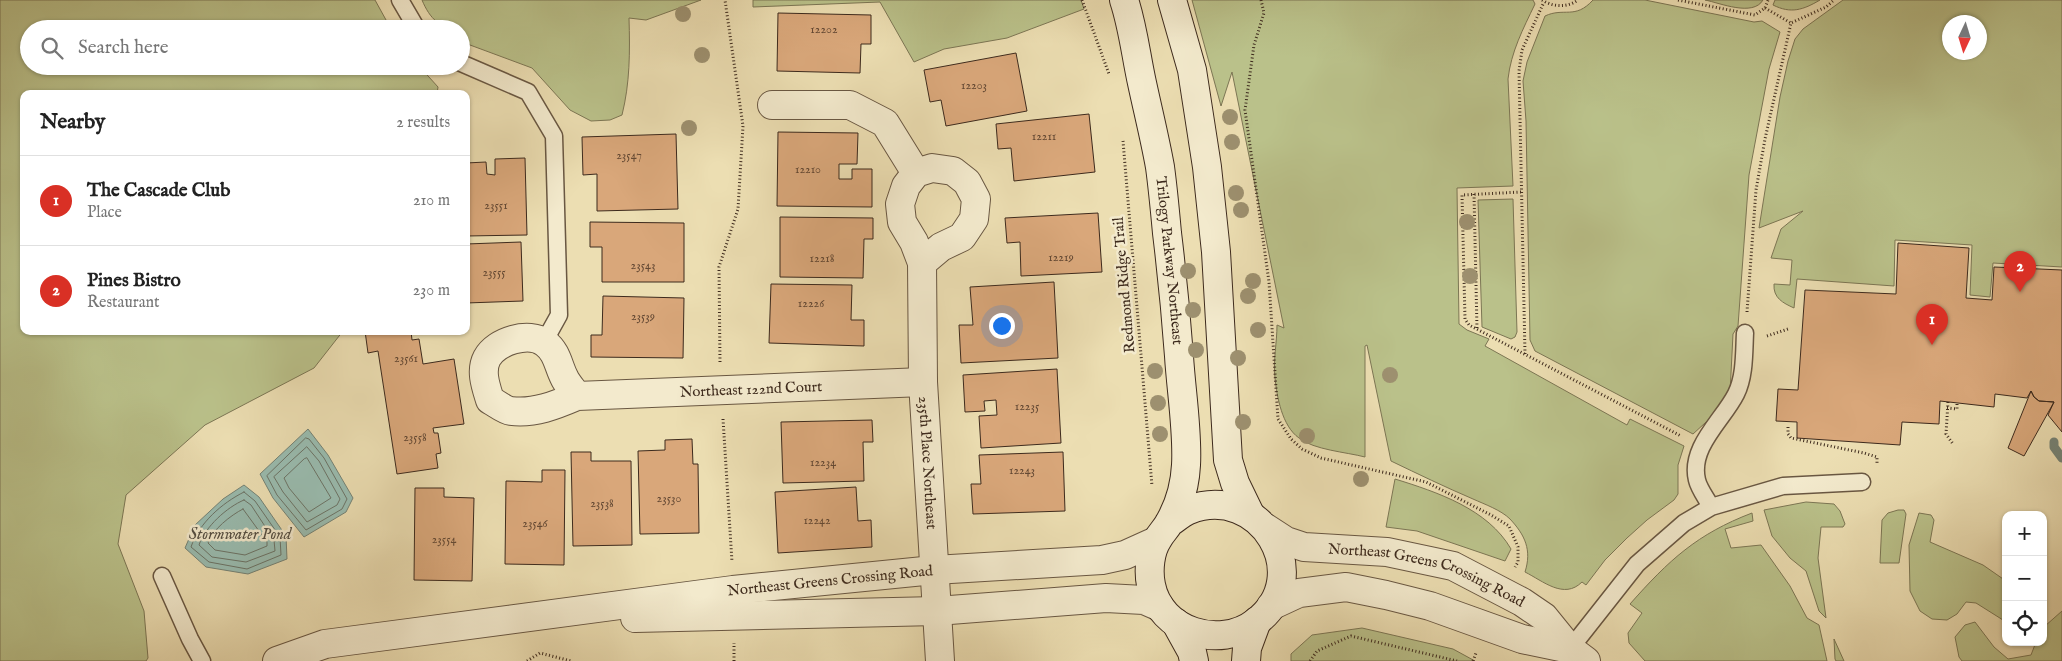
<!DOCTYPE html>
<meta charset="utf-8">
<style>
:root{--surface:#fff;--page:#f2f2f2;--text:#222;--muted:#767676;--line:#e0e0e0;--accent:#d93025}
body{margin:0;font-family:"IM FELL English",serif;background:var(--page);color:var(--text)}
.controls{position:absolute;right:15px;bottom:15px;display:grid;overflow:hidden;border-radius:10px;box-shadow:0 1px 4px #0004}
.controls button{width:45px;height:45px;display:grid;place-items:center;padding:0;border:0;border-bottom:1px solid var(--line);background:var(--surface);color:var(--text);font:25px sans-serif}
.compass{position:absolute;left:1942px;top:15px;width:45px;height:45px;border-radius:50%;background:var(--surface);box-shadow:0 1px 4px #0004;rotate:184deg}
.you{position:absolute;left:1001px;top:325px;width:18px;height:18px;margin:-12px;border:4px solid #fff;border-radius:50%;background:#1a73e8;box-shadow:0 0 0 8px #1a73e833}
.badge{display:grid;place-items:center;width:32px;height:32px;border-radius:50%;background:var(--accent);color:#fff;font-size:16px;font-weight:700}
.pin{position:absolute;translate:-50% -41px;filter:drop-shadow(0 1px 2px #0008)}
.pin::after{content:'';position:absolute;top:26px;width:18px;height:15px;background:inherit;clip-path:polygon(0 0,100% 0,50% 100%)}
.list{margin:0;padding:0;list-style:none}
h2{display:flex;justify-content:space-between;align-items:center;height:65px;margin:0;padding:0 20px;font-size:21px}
h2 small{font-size:16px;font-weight:400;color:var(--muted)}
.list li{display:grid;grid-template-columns:32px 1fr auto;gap:15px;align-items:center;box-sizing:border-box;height:90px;padding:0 20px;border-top:1px solid var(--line)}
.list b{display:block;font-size:19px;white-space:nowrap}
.list p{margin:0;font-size:16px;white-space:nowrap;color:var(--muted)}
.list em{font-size:16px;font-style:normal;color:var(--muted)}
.icon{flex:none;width:28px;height:28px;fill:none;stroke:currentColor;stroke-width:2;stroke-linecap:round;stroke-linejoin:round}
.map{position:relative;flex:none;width:2062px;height:661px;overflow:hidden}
.search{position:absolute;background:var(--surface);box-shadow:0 1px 4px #0004;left:20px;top:20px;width:450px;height:55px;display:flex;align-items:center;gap:12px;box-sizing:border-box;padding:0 18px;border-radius:28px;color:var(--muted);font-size:19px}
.panel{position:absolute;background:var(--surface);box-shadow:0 1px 4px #0004;left:20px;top:90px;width:450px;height:245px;border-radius:10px}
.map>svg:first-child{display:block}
.green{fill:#bac18a;stroke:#7c7654;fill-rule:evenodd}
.water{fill:#99bcb0;stroke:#748275}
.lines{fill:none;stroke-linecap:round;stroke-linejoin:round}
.shore{stroke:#6b7366;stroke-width:1}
.stream{stroke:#748275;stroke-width:9}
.building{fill:#d9a77a;stroke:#3d2a1d}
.lane-casing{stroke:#695742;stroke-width:19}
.street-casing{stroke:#695742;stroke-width:30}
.secondary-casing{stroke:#3d2a1d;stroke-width:30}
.path{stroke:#3d2a1d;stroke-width:3;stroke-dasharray:1 2.5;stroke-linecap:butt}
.lane{stroke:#f3eacd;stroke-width:16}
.street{stroke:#f3eacd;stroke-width:28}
.secondary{stroke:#f3eacd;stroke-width:28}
.tree{fill:#9d906f}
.labels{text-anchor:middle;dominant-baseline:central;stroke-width:5;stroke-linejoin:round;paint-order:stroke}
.number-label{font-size:12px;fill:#644934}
.street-label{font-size:15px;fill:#3d2a1d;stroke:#f3eacd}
.water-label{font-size:16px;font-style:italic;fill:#544e42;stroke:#f3eacd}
</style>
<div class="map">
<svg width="2062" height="661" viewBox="0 0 2062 661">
<rect width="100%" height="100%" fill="#ecdeb2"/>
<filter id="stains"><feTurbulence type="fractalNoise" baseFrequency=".004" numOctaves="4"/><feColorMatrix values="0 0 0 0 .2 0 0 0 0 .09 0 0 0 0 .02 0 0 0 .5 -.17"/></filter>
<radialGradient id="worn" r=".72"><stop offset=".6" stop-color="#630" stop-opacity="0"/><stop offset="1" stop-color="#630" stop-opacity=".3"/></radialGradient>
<path class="green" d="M0,0H375L391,29H29V66H419L438,87L437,94H24V331H343L314,368L205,425L126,495L118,544L144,611L148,658L146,661H0Z
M422,0H701L646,20L629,18C630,52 630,83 622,115L610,120L591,121L570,110L532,68L470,45L461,39V29C440,29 430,19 422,0Z
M753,0H1081L1084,9L1007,38L944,49L914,62L880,2L753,7Z
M1192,0H1533L1535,4C1523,29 1511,52 1508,79L1513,186L1457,188L1459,324L1467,330L1489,339L1485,346L1627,425L1630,419L1684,446L1678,465V494L1674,500L1647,520L1627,538L1605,560L1586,585L1582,582C1564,600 1543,581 1525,572C1532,550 1525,535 1510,519C1501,510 1484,504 1473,499C1445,487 1418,474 1391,461L1367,345L1365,346V457C1346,452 1314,450 1299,438C1282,426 1277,397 1275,378C1273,361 1277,342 1277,325L1284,328L1232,72L1221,106Z
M1593,0H1645L1754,22L1762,21L1780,32L1769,69L1749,175L1738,326L1733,334L1730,393L1717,412L1693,434L1535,351L1530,340L1526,121L1523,81L1527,62L1545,16C1564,7 1575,20 1593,0Z
M1705,0H1763C1753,17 1720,3 1705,0Z
M1775,0H1820C1803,10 1791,14 1773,5Z
M1843,0H2062V267L1993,263L1990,297L1970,295L1972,245L1895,240L1894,286L1797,279L1794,308C1783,303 1773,298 1774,284L1790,285L1792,260L1771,258L1781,229L1803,211L1759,228L1780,97L1788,61L1795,39L1803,29ZM1950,22H1980V52H1950Z
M1513,199L1517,332L1515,337L1511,339L1482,327L1478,200Z
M1395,479C1437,492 1488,509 1511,549L1505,561L1417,531L1386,527Z
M1806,502L1834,504L1840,511L1845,524L1843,527H1821L1818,558L1826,618L1819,611L1806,571L1790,558L1772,536L1764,510Z
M1898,510H1904L1906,514L1899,563H1880L1882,520L1888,513Z
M1752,513L1753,521L1725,529L1731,548L1761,545L1790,586L1807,618L1819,625L1827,661H1645L1629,643L1628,633L1642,613L1630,604C1669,560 1697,534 1752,513Z
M1919,513L1931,515L1934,520L1930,542L1983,565L2006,581V624L2003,620L1976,603L1966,602L1957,614L1947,620L1932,619L1920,611L1910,591L1909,545Z
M2062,611V661H1962L1959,657L1955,637L1965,625L1975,622L1994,647L2008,659L2031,655L2036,642H2043L2045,626Z
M1362,628L1453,649L1475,661H1291V654L1312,635Z
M1834,639L1844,661H1836L1835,659Z"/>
<path class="water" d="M308,429L328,455L353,498L346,512L304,537L273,498L260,474Z
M244,485L259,497L286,536L287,559L248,574L206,567L185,548L195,525L223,499Z"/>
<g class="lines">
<path class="shore" d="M306,438L309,439L324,458L347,499L342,509L306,530L277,495L267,476Z
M307,447L319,461L340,499L337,505L307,522L283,492L274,477Z
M307,458L331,498L309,512L289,488L284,478L304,459Z
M244,492L255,501L280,537L281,555L247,569L209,562L191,547C199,523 222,503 244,492Z
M244,500L251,505L274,540L275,551L246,562L212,557L199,545C205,527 227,507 244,500Z
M243,509L267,542V546L245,555L215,550L208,543C212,530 231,515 243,509Z"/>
<path class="stream" d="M2054,442V447L2062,458"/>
</g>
<path class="building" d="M778,13L871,15V44H861L860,73L777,71Z
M1016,53L1027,111L946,126L941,100L930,102L924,70Z
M1089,114L1095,172L1014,181L1011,148L998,149L996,124Z
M778,132L858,133L857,164H839V179H852V169H872V207L777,206Z
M676,134L678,209L597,211V174L583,175L582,137Z
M525,158L527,235L466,236V163L486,162L487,174L495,175V159Z
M1098,213L1102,272L1021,276L1020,242L1007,243L1005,218Z
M780,217L873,218V239H864L863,278L780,277Z
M590,222L684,223V282H602V247H590Z
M521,242L523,301L466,303V244Z
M1898,243L1969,248L1966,298L1992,300L1994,267L2062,270V432L2048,415L2054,402L2039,401L2034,397L2031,391L2027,398L1995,394L1994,407L1940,401L1939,424L1902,422L1900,445L1797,438V422L1776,421L1778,389L1798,390L1805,290L1896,294Z
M1054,282L1058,358L961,363L959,325H973L970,287Z
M771,284L852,285L851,320H864V346L769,343Z
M603,296L684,298L683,358L591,357V335H602Z
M365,331H411L412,340L419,339L423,364L454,359L464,424L433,428L434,433H438L441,453L436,454L438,468L397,474L378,351L368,353Z
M1057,369L1061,443L981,448L979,416L997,415L996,400L984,401L985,411L965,412L963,375Z
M2031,391L2034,397L2039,401L2054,402L2024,456L2008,448Z
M872,420L873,442H863L864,481L783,483L781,422Z
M692,439L693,464H698L699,533L640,534L638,451L665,450V440Z
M571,452H591V461H631L632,545L573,546Z
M1063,452L1065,511L973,514L971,484H981L979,455Z
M542,470H565L564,565L505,564L506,481L542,482Z
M856,487L858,521L871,520L872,547L778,553L775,492Z
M415,488H444V497L474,498L472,581L414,580Z"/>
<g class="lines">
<defs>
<path id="lane" d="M400,0L417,29
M461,63L528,92L554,136L559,315L544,342
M1711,507C1707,499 1699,489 1697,480C1689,447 1723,420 1736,394C1745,376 1744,352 1745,333
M162,576L190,639L202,661
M1570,649L1637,564L1684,523L1711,507L1783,486L1862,482"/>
<g id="street">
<path d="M772,105H850L885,123L916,173"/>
<path id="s1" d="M922,263L941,247L962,237L974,219L976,199L967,182L953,171L932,168L916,173L906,186L900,204L902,222L914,242L922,263L923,382L940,661"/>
<path id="s2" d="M577,396C573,390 567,384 564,377C558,365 557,352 545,343C529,331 496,341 487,358C480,371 486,387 490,400C496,403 504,410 511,411C534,414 556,405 577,396L923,382"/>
<path id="s3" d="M1266,528L1286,541L1304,547L1387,552L1453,566L1522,602L1544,617L1570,649L1586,661"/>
<path d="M1271,606L1299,593L1346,587L1386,595L1430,606L1522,639L1570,649"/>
<path d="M635,618L937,611L1106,598L1144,600L1160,607"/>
<path id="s4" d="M277,661L325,644L733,590L934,570L1102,560L1125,555L1156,541"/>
</g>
<g id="secondary">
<path id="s5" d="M1124,0C1133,27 1136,56 1142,83C1148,111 1155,139 1160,167C1163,189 1165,211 1167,233C1172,274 1176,315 1179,356C1181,390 1188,432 1186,465C1185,485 1179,506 1169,523C1166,529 1161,533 1158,539C1150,551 1148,570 1151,585C1160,632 1220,650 1256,622C1317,576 1260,482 1189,510C1182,513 1175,519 1169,523"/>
<path d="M1172,0L1192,70L1207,167L1216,252L1228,460L1235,483L1250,514"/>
<path d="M1176,623L1192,652L1194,661"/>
<path d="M1246,661L1247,648L1257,621"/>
</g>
</defs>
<use href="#lane" class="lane-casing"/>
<use href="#street" class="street-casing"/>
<use href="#secondary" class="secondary-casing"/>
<path class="path" d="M1082,0L1109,74
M1261,0L1264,13L1254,45L1245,110L1269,282L1278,419L1291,439L1302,449L1321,458L1426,482L1491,515L1509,526L1518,547V562L1515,567
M1542,0C1553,7 1567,8 1578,0
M1678,0L1755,15L1765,8L1768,0
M1765,8L1791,23
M1123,141L1152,486
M1521,192L1462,195L1465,319L1469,325L1681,436
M1474,194L1477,329
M1747,312L1756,190L1765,139L1791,23L1826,7L1834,0
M1767,336L1788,329
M1525,354L1519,71L1522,50L1544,2
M720,362L719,267L738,209L743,126L725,0
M1948,402L1946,434L1953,444
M1947,408L1957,409V403
M723,419L732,562
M1788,427V434L1791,438L1864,453L1877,457V464
M527,661L540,653L571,661
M734,661V643
M1310,661L1317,651L1351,636L1457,661
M1473,661L1476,653"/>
<use href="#lane" class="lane"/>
<use href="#street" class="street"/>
<use href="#secondary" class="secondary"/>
</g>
<g class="tree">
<circle cx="683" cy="14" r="8"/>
<circle cx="702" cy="55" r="8"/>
<circle cx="1230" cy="117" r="8"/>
<circle cx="689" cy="128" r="8"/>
<circle cx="1232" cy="142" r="8"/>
<circle cx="1236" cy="193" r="8"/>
<circle cx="1241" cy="210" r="8"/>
<circle cx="1467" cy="222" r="8"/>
<circle cx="1188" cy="271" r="8"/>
<circle cx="1470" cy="276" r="8"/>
<circle cx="1253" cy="281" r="8"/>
<circle cx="1248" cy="296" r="8"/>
<circle cx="1193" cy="310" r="8"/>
<circle cx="1258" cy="330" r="8"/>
<circle cx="1196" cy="350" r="8"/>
<circle cx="1238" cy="358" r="8"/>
<circle cx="1155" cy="371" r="8"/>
<circle cx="1390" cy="375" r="8"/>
<circle cx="1158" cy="403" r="8"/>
<circle cx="1243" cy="422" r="8"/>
<circle cx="1160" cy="434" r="8"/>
<circle cx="1307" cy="436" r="8"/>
<circle cx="1361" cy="479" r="8"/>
</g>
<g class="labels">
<g class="number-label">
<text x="824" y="29">12202</text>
<text x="974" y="85">12203</text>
<text x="1044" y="136">12211</text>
<text x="629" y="155">23547</text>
<text x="808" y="169">12210</text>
<text x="496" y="205">23551</text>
<text x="1061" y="257">12219</text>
<text x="822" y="258">12218</text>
<text x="643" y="265">23543</text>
<text x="494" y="272">23555</text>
<text x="811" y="303">12226</text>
<text x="643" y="316">23539</text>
<text x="406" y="358">23561</text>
<text x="1027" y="406">12235</text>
<text x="415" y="437">23558</text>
<text x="823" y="462">12234</text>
<text x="1022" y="470">12243</text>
<text x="669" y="498">23530</text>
<text x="602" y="503">23538</text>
<text x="817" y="520">12242</text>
<text x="535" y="523">23546</text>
<text x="444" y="539">23554</text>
</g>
<g class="street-label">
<text stroke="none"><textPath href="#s5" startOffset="265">Trilogy Parkway Northeast</textPath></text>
<text transform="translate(1124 285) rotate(-95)">Redmond Ridge Trail</text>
<text stroke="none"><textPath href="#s2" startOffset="438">Northeast 122nd Court</textPath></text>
<text stroke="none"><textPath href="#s1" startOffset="464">235th Place Northeast</textPath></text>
<text stroke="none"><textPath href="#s3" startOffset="170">Northeast Greens Crossing Road</textPath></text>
<text stroke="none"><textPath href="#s4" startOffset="560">Northeast Greens Crossing Road</textPath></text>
</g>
<g class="water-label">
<text x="240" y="535">Stormwater Pond</text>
</g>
</g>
<rect width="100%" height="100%" filter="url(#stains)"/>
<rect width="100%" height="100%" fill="url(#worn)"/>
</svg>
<div class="controls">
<button>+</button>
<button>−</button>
<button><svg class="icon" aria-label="locate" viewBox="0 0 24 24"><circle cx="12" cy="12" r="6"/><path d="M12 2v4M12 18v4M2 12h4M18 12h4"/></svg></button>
</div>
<svg class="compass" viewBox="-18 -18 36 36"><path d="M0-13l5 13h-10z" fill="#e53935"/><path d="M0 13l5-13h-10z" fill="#767676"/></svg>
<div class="you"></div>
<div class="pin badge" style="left:1932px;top:345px">1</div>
<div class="pin badge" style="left:2020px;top:292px">2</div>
<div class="search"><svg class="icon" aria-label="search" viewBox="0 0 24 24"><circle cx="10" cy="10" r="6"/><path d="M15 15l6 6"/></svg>Search here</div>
<section class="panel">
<h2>Nearby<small>2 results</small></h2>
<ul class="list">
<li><span class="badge">1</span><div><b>The Cascade Club</b><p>Place</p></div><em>210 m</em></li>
<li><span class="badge">2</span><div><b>Pines Bistro</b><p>Restaurant</p></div><em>230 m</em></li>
</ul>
</section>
</div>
